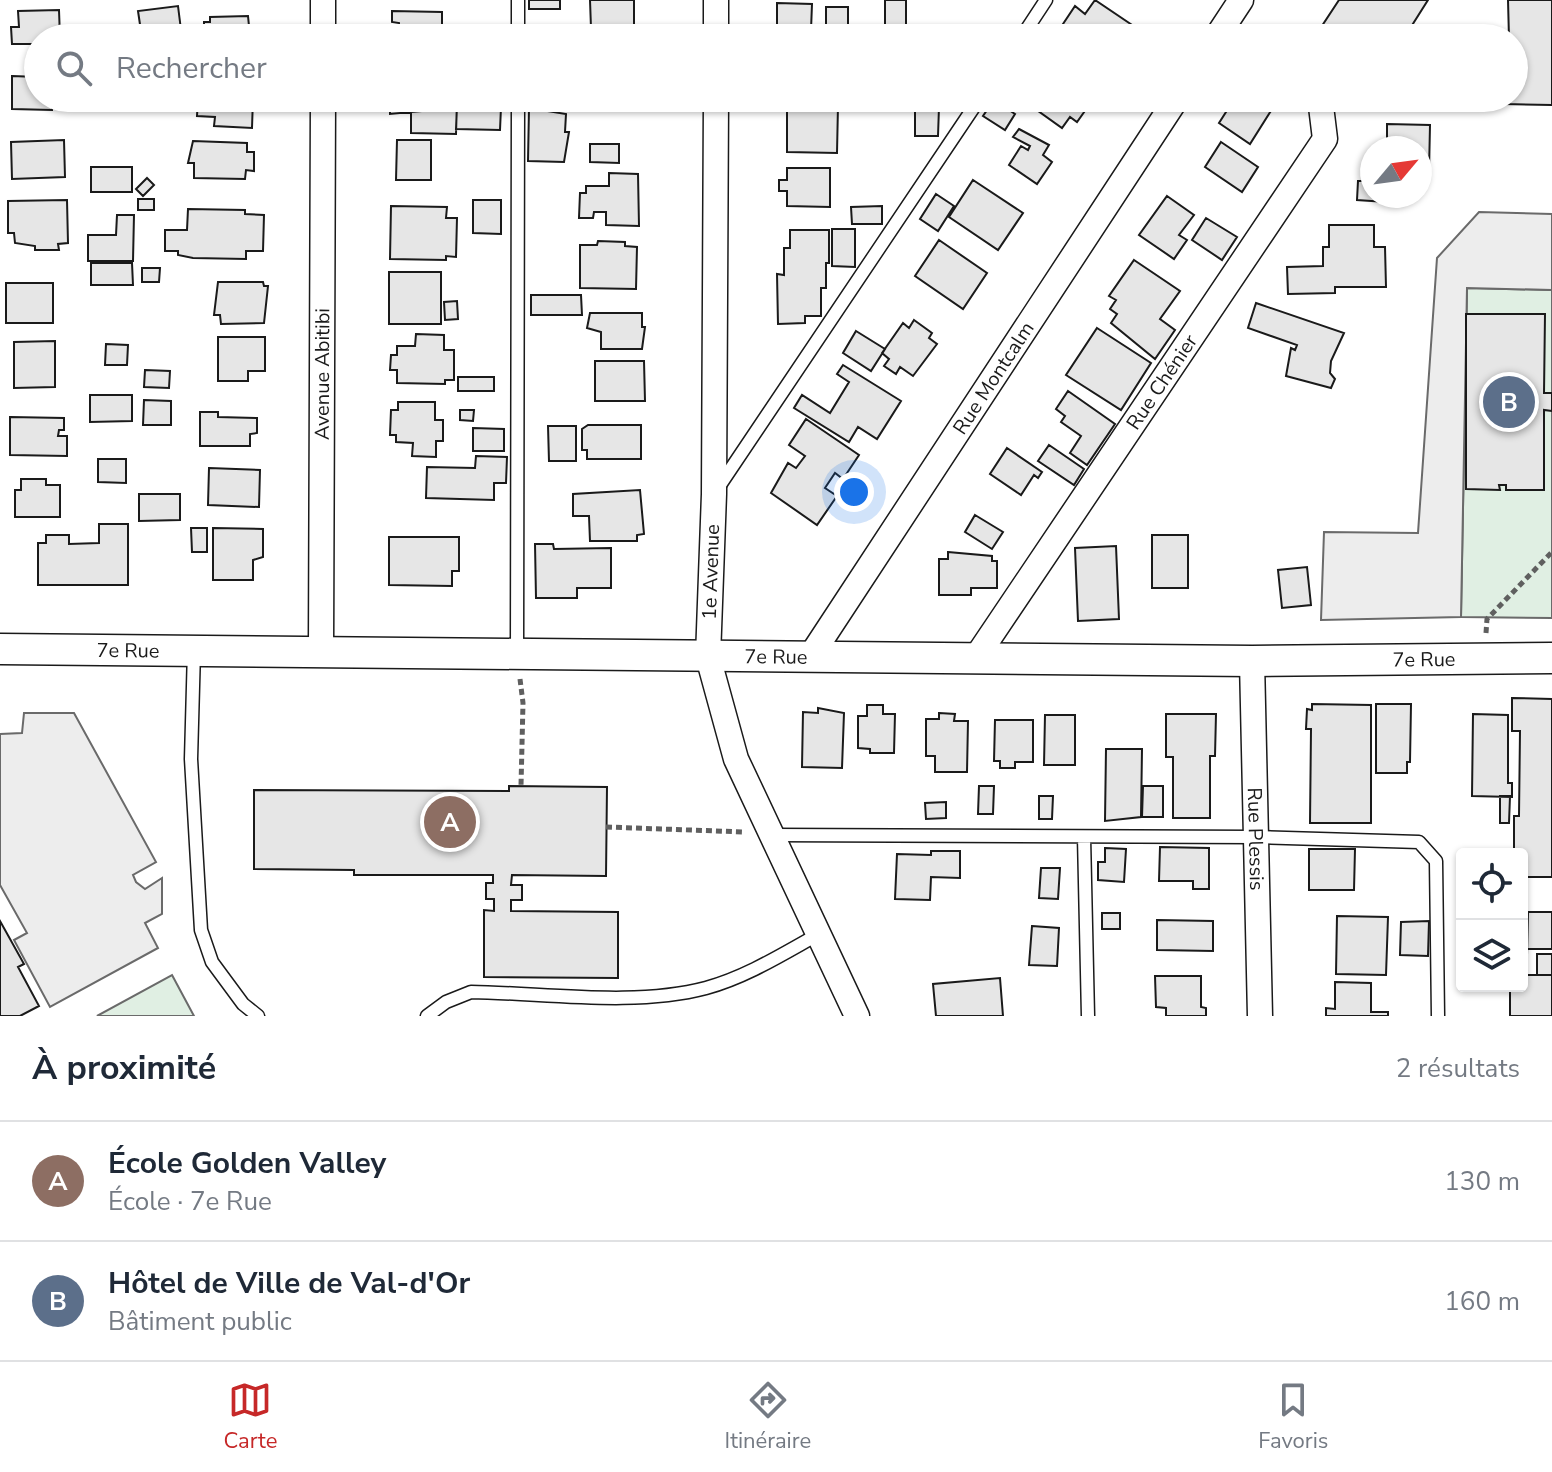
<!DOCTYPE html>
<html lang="fr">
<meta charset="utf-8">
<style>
:root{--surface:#fff;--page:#f2f2f3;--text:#1f2937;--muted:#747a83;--line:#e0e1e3;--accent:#c62828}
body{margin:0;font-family:"Nunito Sans",sans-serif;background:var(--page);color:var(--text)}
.controls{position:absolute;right:24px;bottom:24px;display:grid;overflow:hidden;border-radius:8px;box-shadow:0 2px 6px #0004}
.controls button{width:72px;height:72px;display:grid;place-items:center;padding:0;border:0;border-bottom:2px solid var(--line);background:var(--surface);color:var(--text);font:40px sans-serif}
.compass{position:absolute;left:1360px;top:136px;width:72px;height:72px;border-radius:50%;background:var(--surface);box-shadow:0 2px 6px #0004;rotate:61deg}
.you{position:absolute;left:854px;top:492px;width:28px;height:28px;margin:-20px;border:6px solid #fff;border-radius:50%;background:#1a73e8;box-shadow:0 0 0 12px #1a73e833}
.badge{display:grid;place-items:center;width:52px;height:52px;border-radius:50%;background:var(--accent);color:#fff;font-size:26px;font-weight:700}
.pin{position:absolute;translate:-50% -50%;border:4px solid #fff;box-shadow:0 2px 8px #0006}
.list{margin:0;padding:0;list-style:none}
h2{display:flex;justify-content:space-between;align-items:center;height:104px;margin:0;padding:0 32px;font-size:34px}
h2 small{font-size:26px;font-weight:400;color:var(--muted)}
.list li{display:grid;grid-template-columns:52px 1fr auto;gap:24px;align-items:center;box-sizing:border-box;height:120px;padding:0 32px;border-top:2px solid var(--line)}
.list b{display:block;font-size:30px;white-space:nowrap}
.list p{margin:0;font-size:26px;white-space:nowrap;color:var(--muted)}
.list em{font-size:26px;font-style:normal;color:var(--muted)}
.icon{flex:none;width:44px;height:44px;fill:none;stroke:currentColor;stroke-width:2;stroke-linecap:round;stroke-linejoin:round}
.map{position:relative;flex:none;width:1552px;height:1016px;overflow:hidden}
.search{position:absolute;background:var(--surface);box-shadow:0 2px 6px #0004;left:24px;right:24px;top:24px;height:88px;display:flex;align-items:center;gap:20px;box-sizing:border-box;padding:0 28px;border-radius:44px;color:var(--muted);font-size:30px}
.sheet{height:344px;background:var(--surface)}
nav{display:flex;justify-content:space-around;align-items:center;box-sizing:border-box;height:112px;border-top:2px solid var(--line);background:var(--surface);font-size:22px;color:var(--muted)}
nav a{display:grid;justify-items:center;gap:4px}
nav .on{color:var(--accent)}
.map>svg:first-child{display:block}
.green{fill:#e0efe3;stroke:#6a6a6a;stroke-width:2}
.parking{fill:#ededed;stroke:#6a6a6a;stroke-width:2}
.building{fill:#e6e6e6;stroke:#1a1a1a;stroke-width:2}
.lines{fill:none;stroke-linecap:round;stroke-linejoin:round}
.service-casing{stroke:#1a1a1a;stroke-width:15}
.minor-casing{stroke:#1a1a1a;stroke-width:27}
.tertiary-casing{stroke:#1a1a1a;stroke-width:33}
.path{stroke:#5f5f5f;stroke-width:5;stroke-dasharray:6 4;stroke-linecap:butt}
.service{stroke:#fff;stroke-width:12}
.minor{stroke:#fff;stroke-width:24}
.tertiary{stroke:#fff;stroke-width:30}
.labels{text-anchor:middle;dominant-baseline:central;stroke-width:6;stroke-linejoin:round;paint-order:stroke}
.street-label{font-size:20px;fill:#1a1a1a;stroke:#fff}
</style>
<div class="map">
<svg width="1552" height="1016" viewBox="0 0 1552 1016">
<rect width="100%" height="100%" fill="#fff"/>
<path class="green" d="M1467,288L1552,290V618L1461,617Z
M172,975L194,1016H97Z"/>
<path class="parking" d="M1479,212L1552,214V290L1467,288L1461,617L1321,620L1324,532L1418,533L1437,258Z
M24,713H74L156,862L133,875L136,882L145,889L162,878V914L145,923L158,948L50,1007L14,940L27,933L0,885V734L22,733Z"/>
<path class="building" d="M529,0H560V9H529Z
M590,0H634V26L591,28Z
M885,0H906V36H885Z
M1095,0L1138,29L1132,38L1055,36L1075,6L1085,14Z
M1339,0H1428L1404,38H1314Z
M1508,0H1552V105L1504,104V98H1514V38H1509Z
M777,3L812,4L811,30L777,29Z
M178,6L182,38H142L138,11Z
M826,7H848V34H826Z
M59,10L60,38H38V44H12L11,27H19L18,11Z
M392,11L442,12V27H451V38H405V32H399V23L392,22Z
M248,16L249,26H256V38H204V22H210V17Z
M12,76L38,77V98H52V110L12,109Z
M100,98H121L122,102L100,104Z
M198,98H253L252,128L214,126L215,117L197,116Z
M390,98H432V110L390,114Z
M1020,98H1083L1080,102L1087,108L1077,122L1070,117L1062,128Z
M1235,98H1279L1250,144L1219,123Z
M432,99L457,100L456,134L411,133V110H432Z
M994,100L1015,114L1005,130L983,116Z
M787,104L838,105L837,153L787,152Z
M457,106L501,107L500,130L456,129Z
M915,106L939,107L938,136H915Z
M529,108L566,114L565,132H569L564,162L528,161Z
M1387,124L1430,125L1429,172L1420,171V148H1387Z
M1019,129L1049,145L1043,155L1052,162L1037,184L1009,165L1021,146L1028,150L1030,146L1013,137Z
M64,140L65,177L12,179L11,142Z
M397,140H431V180H396Z
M193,141L247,143V152H254V171L246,170L245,179L194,178V163H188Z
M1221,142L1258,167L1242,192L1205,167Z
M590,144H619V163L590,162Z
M91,167H132V192H91Z
M787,168H830V207L787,206V191H779V180H787Z
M609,173L638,174L639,226L606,225V212H594L593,218H579L580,193H586V186H609Z
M147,178L154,185L143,196L136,189Z
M973,180L1023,213L998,250L949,217Z
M1358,181H1372V196H1387L1386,202L1357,200Z
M936,194L954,206L938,231L920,219Z
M1167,196L1194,215L1179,235L1187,240L1174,259L1139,235Z
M138,199H154V210H138Z
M67,200L68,243L58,244L59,250H35V246L15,243L14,233H8V201Z
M473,200H501V234L473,233Z
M391,206L447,207L446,218H457L456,257L446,256V260L390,259Z
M882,206V224H852L851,207Z
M188,209L245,210V214L264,215L263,251H246V259L193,258L178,255V251H165V230H187Z
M117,215H134L133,261H88V235H116Z
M1206,218L1237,237L1222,260L1192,240Z
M1329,225H1374V247H1385L1386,287H1335V293L1288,294L1287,267L1323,266V247H1329Z
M832,229H855V267L832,266Z
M790,230H829V263H826V288H821V316H805V323L778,324L777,274L784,275V248H790Z
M939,240L987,273L963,309L915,276Z
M598,241L625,242V246L637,247L636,289L580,288V245H597Z
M1134,260L1180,291L1160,319L1175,330L1155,359L1111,323L1117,314L1110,309L1116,300L1109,296Z
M91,263H132L133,285H91Z
M142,268H160L159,282H142Z
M389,272H441V324H389Z
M218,282H263L264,286H268L264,323L221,324L220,315H214Z
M6,283H53V323H6Z
M531,295H581L582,315H531Z
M457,301L458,319L445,320L444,302Z
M1256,303L1344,333L1331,361L1330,373L1335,379L1331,388L1286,376L1291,348L1295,350L1297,345L1248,328Z
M590,313H642V327H645L642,349H601V332L587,328Z
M1466,314H1545L1544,393H1552V411L1544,410V490H1506V485H1499L1500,490L1466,489Z
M914,320L932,333L929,338L937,344L913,376L900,367L896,374L884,366L889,359L882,353L903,323L909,328Z
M1097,328L1151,363L1121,410L1066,375Z
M856,331L885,349L871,371L843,353Z
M416,334L444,335V350H454V380H445V384L397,383V370H390L391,355H397V346H415Z
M218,337H265V371H248V381H218Z
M55,341V387L14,388V342Z
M106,344L128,345L127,365H105Z
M595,361H644L645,401H595Z
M843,365L901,401L877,439L858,427L849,442L794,408L802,395L830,413L849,382L837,374Z
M145,370L170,371L169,388L144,387Z
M458,377H494V391H458Z
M1068,391L1115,424L1087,465L1070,453L1081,436L1061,422L1065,416L1056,409Z
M90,395H132V421L90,422Z
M144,400L171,401V425H143Z
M398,402H435V420H443V441H436V457L412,456L413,443L396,442V435H390L391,410H398Z
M460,410H474L473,421L460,420Z
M200,412H218V417L257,418V433L250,434V446H200Z
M10,417L64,418V430H59L58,436H67V456L10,455Z
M806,419L859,455L843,479L835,473L825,488L837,496L817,525L771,493L788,463L796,468L805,456L789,445Z
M588,425H641V459H587V450H582V429Z
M548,426H576V461H549Z
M473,428L504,429V451H473Z
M1049,445L1084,469L1074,485L1038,461Z
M1007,448L1042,472L1038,478L1034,475L1021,495L990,474Z
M476,456L507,457L506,483H494V500L426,498L427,467L475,468Z
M98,459H126V483L98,482Z
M209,468L260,470L259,507L208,505Z
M21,479H46V485H60V517H15V490H21Z
M640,490L644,534L637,535V541H590L589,516H573V494Z
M139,494H180V520L139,521Z
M975,515L1003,532L992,549L965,532Z
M99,524H128V585H38V543H46V535H69V544L99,543Z
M191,528H207V552H192Z
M213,528L263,529V557L253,560V580H213Z
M1152,535H1188V588H1152Z
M389,537H459V571H452V586L389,585Z
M535,544H553L554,549L611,548V588H577V598H536Z
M1116,546L1119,619L1078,621L1075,548Z
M948,552L992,556V561H997V588H971V595H939V559H948Z
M1307,567L1311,605L1282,608L1278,570Z
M1512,698L1552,699V877H1522V854H1514V816H1519L1520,731H1512Z
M1312,704L1371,705V823H1310L1311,729H1306L1307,709L1312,710Z
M1376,704H1411L1410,762H1407V773H1376Z
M867,705H883V714H895L894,753H870V749L858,748V716H867Z
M818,708L844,713L842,768L802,767L803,712L818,713Z
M939,713L955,714L954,721H968L967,772H935V756H926V719H939Z
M1166,714H1216L1215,756H1210V818H1173V757H1166Z
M1473,714L1508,715V783H1512V797L1472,796Z
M1045,715H1075V765H1044Z
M995,720H1033V762H1015V768H1000V761H994Z
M1106,749H1142L1141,817L1105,821Z
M509,786L607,787L606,876L512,875L511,885H522V900H511V911L618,912V978L484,977V910L494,911V899H486V883H493V875H354V870L254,869V790L509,791Z
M979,786H994L993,814H978Z
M1143,786H1163V817H1142Z
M1039,796H1053L1052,819H1039Z
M1500,796H1510L1509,823H1500Z
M946,802V818L926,819L925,803Z
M1160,847L1209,848V889H1193V881H1159Z
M1105,848L1126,849L1124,882L1098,880V862H1105Z
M1309,849H1355L1354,890H1309Z
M931,851H960V878L931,877L930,900L895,899L897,854L931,855Z
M1041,868H1060L1058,899L1039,898Z
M1522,912H1528L1527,955H1522Z
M1528,912H1552V949H1527Z
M1102,913H1120V929H1102Z
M1337,916L1388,917L1386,975L1336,974Z
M1157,920L1213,921V951L1157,950Z
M0,921L24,964L18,967L39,1006L20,1016H0Z
M1429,921L1428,956L1400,955L1401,922Z
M1032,926L1059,928L1057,966L1029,965Z
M1537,954H1552V975H1537Z
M1522,975H1552V1016H1510V986H1522Z
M1155,976H1201V1007L1206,1008V1016H1166V1008L1156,1007Z
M1000,978L1003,1016H936L933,984Z
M1335,982L1371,983V1012H1388V1016H1326V1008L1335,1009Z"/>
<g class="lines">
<defs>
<path id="service" d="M518,38V0
M1021,38L1046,0
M718,488L980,98
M194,650L191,759L201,930L212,962L243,1004L258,1016
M517,655L518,98
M771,835L1256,837L1419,842L1436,861L1438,1016
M1084,837L1088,1016
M427,1016L446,1002L471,992C545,993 634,1007 706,988C746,977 781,955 817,935"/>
<g id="minor">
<path d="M323,38V0"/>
<path d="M716,38V0"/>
<path d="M1216,38L1241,0"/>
<path d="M716,98L714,494L708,657L736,759L857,1016"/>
<path id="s1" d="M321,652L323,98"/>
<path id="s2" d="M810,657L1177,98"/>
<path id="s3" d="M975,659L1325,139L1320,98"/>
<path id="s4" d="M1252,661L1260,1016"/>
</g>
<g id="tertiary">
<path id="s5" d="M0,649L1252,661L1552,658"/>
</g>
</defs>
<use href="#service" class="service-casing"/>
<use href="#minor" class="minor-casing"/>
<use href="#tertiary" class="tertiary-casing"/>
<path class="path" d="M1486,633L1487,619L1552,552
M520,679L523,703L521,786
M606,827L745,832"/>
<use href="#service" class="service"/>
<use href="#minor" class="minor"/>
<use href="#tertiary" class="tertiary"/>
</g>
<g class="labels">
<g class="street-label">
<text stroke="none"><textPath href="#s1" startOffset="278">Avenue Abitibi</textPath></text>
<text stroke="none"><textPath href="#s2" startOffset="334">Rue Montcalm</textPath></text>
<text stroke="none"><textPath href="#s3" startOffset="334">Rue Chénier</textPath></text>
<text transform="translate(711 572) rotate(-88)">1e Avenue</text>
<text stroke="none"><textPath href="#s5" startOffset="128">7e Rue</textPath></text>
<text stroke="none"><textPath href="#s5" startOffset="776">7e Rue</textPath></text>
<text stroke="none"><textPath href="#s5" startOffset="1424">7e Rue</textPath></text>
<text stroke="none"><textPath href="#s4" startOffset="178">Rue Plessis</textPath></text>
</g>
</g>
</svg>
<div class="controls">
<button><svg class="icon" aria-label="locate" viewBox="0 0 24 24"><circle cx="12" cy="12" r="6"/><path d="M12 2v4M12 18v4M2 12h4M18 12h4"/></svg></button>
<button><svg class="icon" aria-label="layers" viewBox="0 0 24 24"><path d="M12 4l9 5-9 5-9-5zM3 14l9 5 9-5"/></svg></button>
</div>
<svg class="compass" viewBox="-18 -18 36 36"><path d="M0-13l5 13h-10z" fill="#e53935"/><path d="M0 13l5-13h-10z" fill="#747a83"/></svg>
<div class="you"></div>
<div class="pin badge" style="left:450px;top:822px;background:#8d6e63">A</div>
<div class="pin badge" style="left:1509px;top:402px;background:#5c6f8a">B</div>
<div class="search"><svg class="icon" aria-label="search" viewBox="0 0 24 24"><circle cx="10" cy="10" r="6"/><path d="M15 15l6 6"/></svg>Rechercher</div>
</div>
<section class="sheet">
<h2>À proximité<small>2 résultats</small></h2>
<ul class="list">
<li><span class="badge" style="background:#8d6e63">A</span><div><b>École Golden Valley</b><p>École · 7e Rue</p></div><em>130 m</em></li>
<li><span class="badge" style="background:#5c6f8a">B</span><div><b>Hôtel de Ville de Val-d'Or</b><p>Bâtiment public</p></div><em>160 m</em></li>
</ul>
</section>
<nav>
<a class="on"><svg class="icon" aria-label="map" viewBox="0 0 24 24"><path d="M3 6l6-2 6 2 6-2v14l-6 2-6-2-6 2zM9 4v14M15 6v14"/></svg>Carte</a>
<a><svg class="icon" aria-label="directions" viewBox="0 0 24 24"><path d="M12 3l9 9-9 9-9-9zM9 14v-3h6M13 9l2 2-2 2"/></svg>Itinéraire</a>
<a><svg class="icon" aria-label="saved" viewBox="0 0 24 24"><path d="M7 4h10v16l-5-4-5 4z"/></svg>Favoris</a>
</nav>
